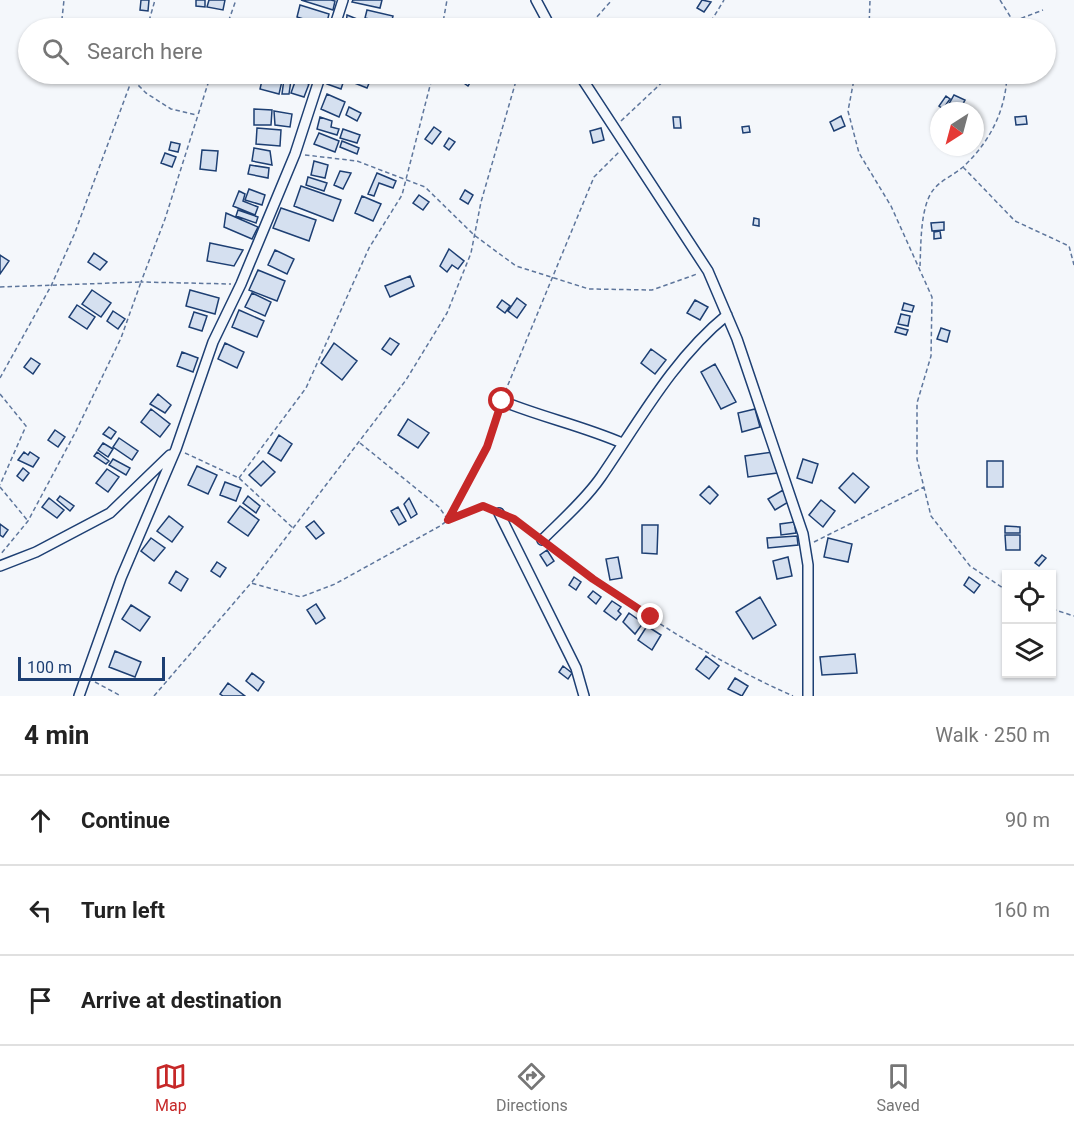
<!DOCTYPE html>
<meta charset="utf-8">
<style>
:root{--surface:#fff;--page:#f6f6f6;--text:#222;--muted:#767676;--line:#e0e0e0;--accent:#c62828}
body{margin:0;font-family:Roboto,sans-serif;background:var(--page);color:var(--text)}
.controls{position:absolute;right:18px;bottom:18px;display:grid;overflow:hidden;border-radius:0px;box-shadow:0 2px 4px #0004}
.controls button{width:54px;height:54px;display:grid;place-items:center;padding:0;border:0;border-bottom:2px solid var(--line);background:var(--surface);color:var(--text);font:30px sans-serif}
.compass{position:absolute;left:930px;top:102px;width:54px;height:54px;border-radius:50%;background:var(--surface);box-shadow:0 2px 4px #0004;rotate:216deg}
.scale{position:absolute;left:18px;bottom:15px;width:147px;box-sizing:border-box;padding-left:6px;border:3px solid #1d3f73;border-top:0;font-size:16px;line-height:21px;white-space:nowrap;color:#1d3f73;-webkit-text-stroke:4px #f4f7fb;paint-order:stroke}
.stop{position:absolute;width:18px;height:18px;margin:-14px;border:4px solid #c62828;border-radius:50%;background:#fff}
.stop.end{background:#c62828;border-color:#fff;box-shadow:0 2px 6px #0008}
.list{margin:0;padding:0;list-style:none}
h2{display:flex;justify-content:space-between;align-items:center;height:78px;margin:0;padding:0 24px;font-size:26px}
h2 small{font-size:20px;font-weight:400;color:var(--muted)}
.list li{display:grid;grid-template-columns:39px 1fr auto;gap:18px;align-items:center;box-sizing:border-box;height:90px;padding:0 24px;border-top:2px solid var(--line)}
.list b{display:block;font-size:22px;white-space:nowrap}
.list em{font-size:20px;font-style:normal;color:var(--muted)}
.icon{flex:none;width:33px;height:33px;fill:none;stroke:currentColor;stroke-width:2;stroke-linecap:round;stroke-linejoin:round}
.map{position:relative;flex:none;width:1074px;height:696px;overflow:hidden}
.search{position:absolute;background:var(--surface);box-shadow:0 2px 4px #0004;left:18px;right:18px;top:18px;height:66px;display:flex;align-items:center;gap:15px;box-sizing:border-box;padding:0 21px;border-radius:33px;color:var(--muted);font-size:22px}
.sheet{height:348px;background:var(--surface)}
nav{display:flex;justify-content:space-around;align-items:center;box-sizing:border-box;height:84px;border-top:2px solid var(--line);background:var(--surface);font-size:16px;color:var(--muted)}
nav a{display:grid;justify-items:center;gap:3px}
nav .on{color:var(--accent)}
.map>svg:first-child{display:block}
.building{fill:#d5e0f0;stroke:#1d3f73;stroke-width:1.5}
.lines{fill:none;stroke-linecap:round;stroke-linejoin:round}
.minor-casing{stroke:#1d3f73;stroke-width:12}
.path{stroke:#5e769c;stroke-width:1.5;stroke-dasharray:4.5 3;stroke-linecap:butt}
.minor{stroke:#f4f7fb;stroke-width:9}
.route{stroke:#c62828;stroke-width:8}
</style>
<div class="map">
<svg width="1074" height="696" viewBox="0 0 1074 696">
<rect width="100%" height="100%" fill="#f4f7fb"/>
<path class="building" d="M141,0H149L148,11L140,10Z
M196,0H205V7L196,6Z
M209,0H225L223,10L207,7Z
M301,0H331L335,1L333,10Z
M353,0H382L380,8L352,2Z
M702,0L711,2L704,12L697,8Z
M300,5L329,14L326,26L297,17Z
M367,10L393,16L391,24L365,18Z
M347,15L377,27V28L346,26Z
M617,19L621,28H604L611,24L610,22Z
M296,22L320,28H295Z
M330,74L345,77L341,89L327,84Z
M350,74L370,81L367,88L347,80Z
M361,74H373L370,77H359Z
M451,74H464L472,80L468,86Z
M472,74H488L484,80Z
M985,74H995V79L986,80Z
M263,76L282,81L279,94L260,89Z
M284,79L291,80L289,94H282Z
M296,79L309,84L304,97L291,93Z
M327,94L345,102L339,117L321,109Z
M954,95L965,100L960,109L949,104Z
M946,96L950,99L943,109L939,106Z
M349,107L361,113L357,121L346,115Z
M254,109L272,110L271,125H254Z
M274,111L292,114L290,127L275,125Z
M841,116L845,126L834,131L830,122Z
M1026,116L1027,124L1016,125L1015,117Z
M320,117L332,121L331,127L339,129L337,135L317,129Z
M673,117H680L681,128H674Z
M749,126L750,132L743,133L742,127Z
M434,127L441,132L432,144L425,139Z
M257,128L281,130L280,146L256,144Z
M601,128L604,140L593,143L590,131Z
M343,129L360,135L357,143L340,138Z
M319,133L339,141L335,152L314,144Z
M449,138L455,142L449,150L444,146Z
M342,141L359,148L357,154L340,147Z
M171,142L180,144L178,152L169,150Z
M254,148L270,151L272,165L252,161Z
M202,150L218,151L216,171L200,169Z
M165,153L176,157L172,167L161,163Z
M314,161L328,165L325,178L311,175Z
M250,165L269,168L268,178L248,174Z
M340,171L351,173L343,189L334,185Z
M377,173L396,181L393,188L379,183L374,196L368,194Z
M308,177L327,183L324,191L306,185Z
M301,186L341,200L333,221L294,206Z
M249,189L265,195L262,205L245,200Z
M465,190L473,195L468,204L460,199Z
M239,191L245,194L243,201L258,207L255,215L233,206Z
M419,195L429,202L423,210L413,203Z
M362,196L381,204L373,221L355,213Z
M281,208L316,220L309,241L273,228Z
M238,210L258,217L256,223L236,216Z
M226,213L258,227L252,239L224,227Z
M754,218L759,219V226L753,225Z
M944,222V230L932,231L931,223Z
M940,231L941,238L934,239V232Z
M210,243L243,250L234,266L207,261Z
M449,249L464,261L458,269L452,265L447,272L440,266Z
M275,250L294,259L287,274L268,265Z
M94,253L107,262L100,270L88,262Z
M0,255L9,261L0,274Z
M258,270L285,281L277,301L249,290Z
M410,276L414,286L390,297L385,286Z
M92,290L111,303L101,317L82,304Z
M190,290L219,298L215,314L186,306Z
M252,293L271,302L265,316L245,307Z
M517,298L526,305L517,318L508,311Z
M502,300L510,306L505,313L497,307Z
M695,300L708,307L700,320L687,313Z
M904,303L914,306L912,312L902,310Z
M77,305L95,317L87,329L69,317Z
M239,310L264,321L257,337L232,327Z
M113,311L125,319L118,329L107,321Z
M194,312L207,316L202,331L189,327Z
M901,314L910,316L908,326L898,324Z
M897,327L908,330L906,335L895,332Z
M941,328L950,331L947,342L937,339Z
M390,338L399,344L391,355L382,349Z
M225,343L244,352L237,368L218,359Z
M334,343L357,361L342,380L321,363Z
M651,349L666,360L655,374L641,363Z
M182,352L198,358L193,372L177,366Z
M31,358L40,364L33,374L24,367Z
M715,364L736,402L721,409L701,372Z
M158,394L171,405L165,413L150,404Z
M151,409L170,424L160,437L141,422Z
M755,409L760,427L742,432L738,413Z
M408,419L429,433L418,448L398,435Z
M109,427L116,432L111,439L103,434Z
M55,430L65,437L58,447L48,440Z
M279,435L292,444L281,461L268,453Z
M119,438L138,451L132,460L113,447Z
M103,443L113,449L108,457L98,450Z
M24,452L28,455L30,452L39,458L33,467L18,460Z
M97,452L109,461L106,464L94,456Z
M773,452L777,473L748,477L745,456Z
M113,459L130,468L126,475L109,465Z
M803,459L818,464L812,483L797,478Z
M263,461L275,472L261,486L249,475Z
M987,461H1003V487H987Z
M197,466L217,475L208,494L188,485Z
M23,468L29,473L23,481L17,476Z
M107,469L119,477L108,492L96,483Z
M853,473L869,487L855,503L839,488Z
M225,482L241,488L236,501L220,495Z
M709,486L718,495L710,504L700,495Z
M783,490L790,501L775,510L768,499Z
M60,496L74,506L70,511L57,500Z
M248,496L260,506L256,513L243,503Z
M49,498L64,510L57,518L42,507Z
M409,498L417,514L411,518L404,504Z
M821,500L835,511L823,527L809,515Z
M240,506L259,520L248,536L228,522Z
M398,507L406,521L399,525L391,511Z
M169,516L183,527L172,542L157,531Z
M314,521L324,533L316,539L306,527Z
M794,522L796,533L781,535L780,524Z
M0,524L8,530L3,537L0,535Z
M642,525H658L657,554L642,553Z
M1005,526L1020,527V533H1005Z
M1005,535H1020V550H1006Z
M797,536L798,545L768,548L767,538Z
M151,538L165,548L154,561L141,551Z
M828,538L852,544L848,562L824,557Z
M547,550L554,561L547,566L540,555Z
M1042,555L1046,558L1039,566L1035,563Z
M618,557L622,578L610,580L606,559Z
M788,557L792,576L777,579L773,561Z
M217,562L226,568L220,577L211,571Z
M176,571L188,579L181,591L169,583Z
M574,577L581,582L576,590L569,585Z
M969,577L980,585L974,593L964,585Z
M593,591L601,597L596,604L588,597Z
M760,597L776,625L753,639L736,612Z
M612,601L621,607L618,611L621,614L616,620L604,611Z
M316,604L325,618L316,624L307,610Z
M131,605L150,617L140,631L122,619Z
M629,613L643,623L635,634L623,622Z
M647,626L661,635L652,650L638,640Z
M115,651L141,662L135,677L109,667Z
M855,654L857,673L822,675L820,657Z
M706,656L719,666L709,679L696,669Z
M563,666L572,673L568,679L559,672Z
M252,673L264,682L258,691L246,681Z
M735,678L748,686L742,696L728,689Z
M228,683L245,696H223L220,694Z"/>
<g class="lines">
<defs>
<path id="minor" d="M536,0L551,28
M334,28L343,0
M579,74L708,271L737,339L803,534L808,565V696
M502,401C541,417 583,426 622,443
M499,513L576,668L584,696
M542,540C562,520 585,500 601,477C640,420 673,359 727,315
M0,566L36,552L110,513L170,455
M79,696L121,578L176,449L213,342L241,284L295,154L321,74"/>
</defs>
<use href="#minor" class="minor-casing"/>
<path class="path" d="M1000,0L1013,21L1012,28
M1014,21L1043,10
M61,28L64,0
M147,28L155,0
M226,28L236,0
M442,28L447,0
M532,28L536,21
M587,28L612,0
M707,28L724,0
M869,28L870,0
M104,74L132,79L146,93L171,109L197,115
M211,74L165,219L141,282L231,284
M855,74L848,111L859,153L891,206L932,297L931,356L917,403V459L931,516L970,566L1006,590
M621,121L671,74
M305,155L357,161L425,187L474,235L516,266L589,289L652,290L697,274
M963,167L1015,221L1069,246L1074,265
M920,266C921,245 920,205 934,189C941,180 954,175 963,167C990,142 1006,110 1007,74
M0,287L141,282L121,338L75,433L28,521L0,555
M0,378L51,286L74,235L134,74
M505,392L594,177L619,152
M0,394L26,426L0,485
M360,443L439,507L448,520L483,506L490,509
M185,453L239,478L293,528
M239,478L306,388L369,248L402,195L433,74
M0,487L28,521
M514,519L534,534
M814,542L924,487
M550,546C625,604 707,658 793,696
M252,582L406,380L447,313L471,253L481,202L518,74
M1052,609L1074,616
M95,682L121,696
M154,696L251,583L301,597L335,584L440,526L448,520L487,447L499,411"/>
<use href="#minor" class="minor"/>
</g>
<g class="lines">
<path class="route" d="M502,401L487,447L448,520L483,506L514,519L593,579L651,617"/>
</g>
</svg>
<div class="controls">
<button><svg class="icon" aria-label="locate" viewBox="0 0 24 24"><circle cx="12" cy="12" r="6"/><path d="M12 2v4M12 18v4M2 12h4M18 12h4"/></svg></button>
<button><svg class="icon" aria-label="layers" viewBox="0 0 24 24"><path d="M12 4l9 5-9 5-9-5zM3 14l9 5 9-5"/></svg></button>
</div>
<svg class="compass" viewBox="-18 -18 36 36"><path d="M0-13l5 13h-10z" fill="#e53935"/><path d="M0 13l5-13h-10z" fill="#767676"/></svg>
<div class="scale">100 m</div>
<div class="stop" style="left:502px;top:401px"></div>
<div class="stop end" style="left:651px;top:617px"></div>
<div class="search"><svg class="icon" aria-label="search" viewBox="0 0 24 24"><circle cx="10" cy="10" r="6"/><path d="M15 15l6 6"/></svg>Search here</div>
</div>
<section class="sheet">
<h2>4 min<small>Walk · 250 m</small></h2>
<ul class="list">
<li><svg class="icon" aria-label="ahead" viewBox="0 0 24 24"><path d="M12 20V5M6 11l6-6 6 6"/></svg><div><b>Continue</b></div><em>90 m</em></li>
<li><svg class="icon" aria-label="left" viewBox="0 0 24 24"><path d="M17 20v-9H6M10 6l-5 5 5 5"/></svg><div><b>Turn left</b></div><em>160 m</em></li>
<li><svg class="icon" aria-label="arrive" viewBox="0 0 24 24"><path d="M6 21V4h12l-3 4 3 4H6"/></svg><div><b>Arrive at destination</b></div></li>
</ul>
</section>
<nav>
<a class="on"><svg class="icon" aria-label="map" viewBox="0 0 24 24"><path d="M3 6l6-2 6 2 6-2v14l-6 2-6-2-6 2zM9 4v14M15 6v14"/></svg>Map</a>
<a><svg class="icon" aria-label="directions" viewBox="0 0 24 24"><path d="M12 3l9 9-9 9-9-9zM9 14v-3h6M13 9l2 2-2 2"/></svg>Directions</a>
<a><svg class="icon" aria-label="saved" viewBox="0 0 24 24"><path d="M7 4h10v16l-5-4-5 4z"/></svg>Saved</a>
</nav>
